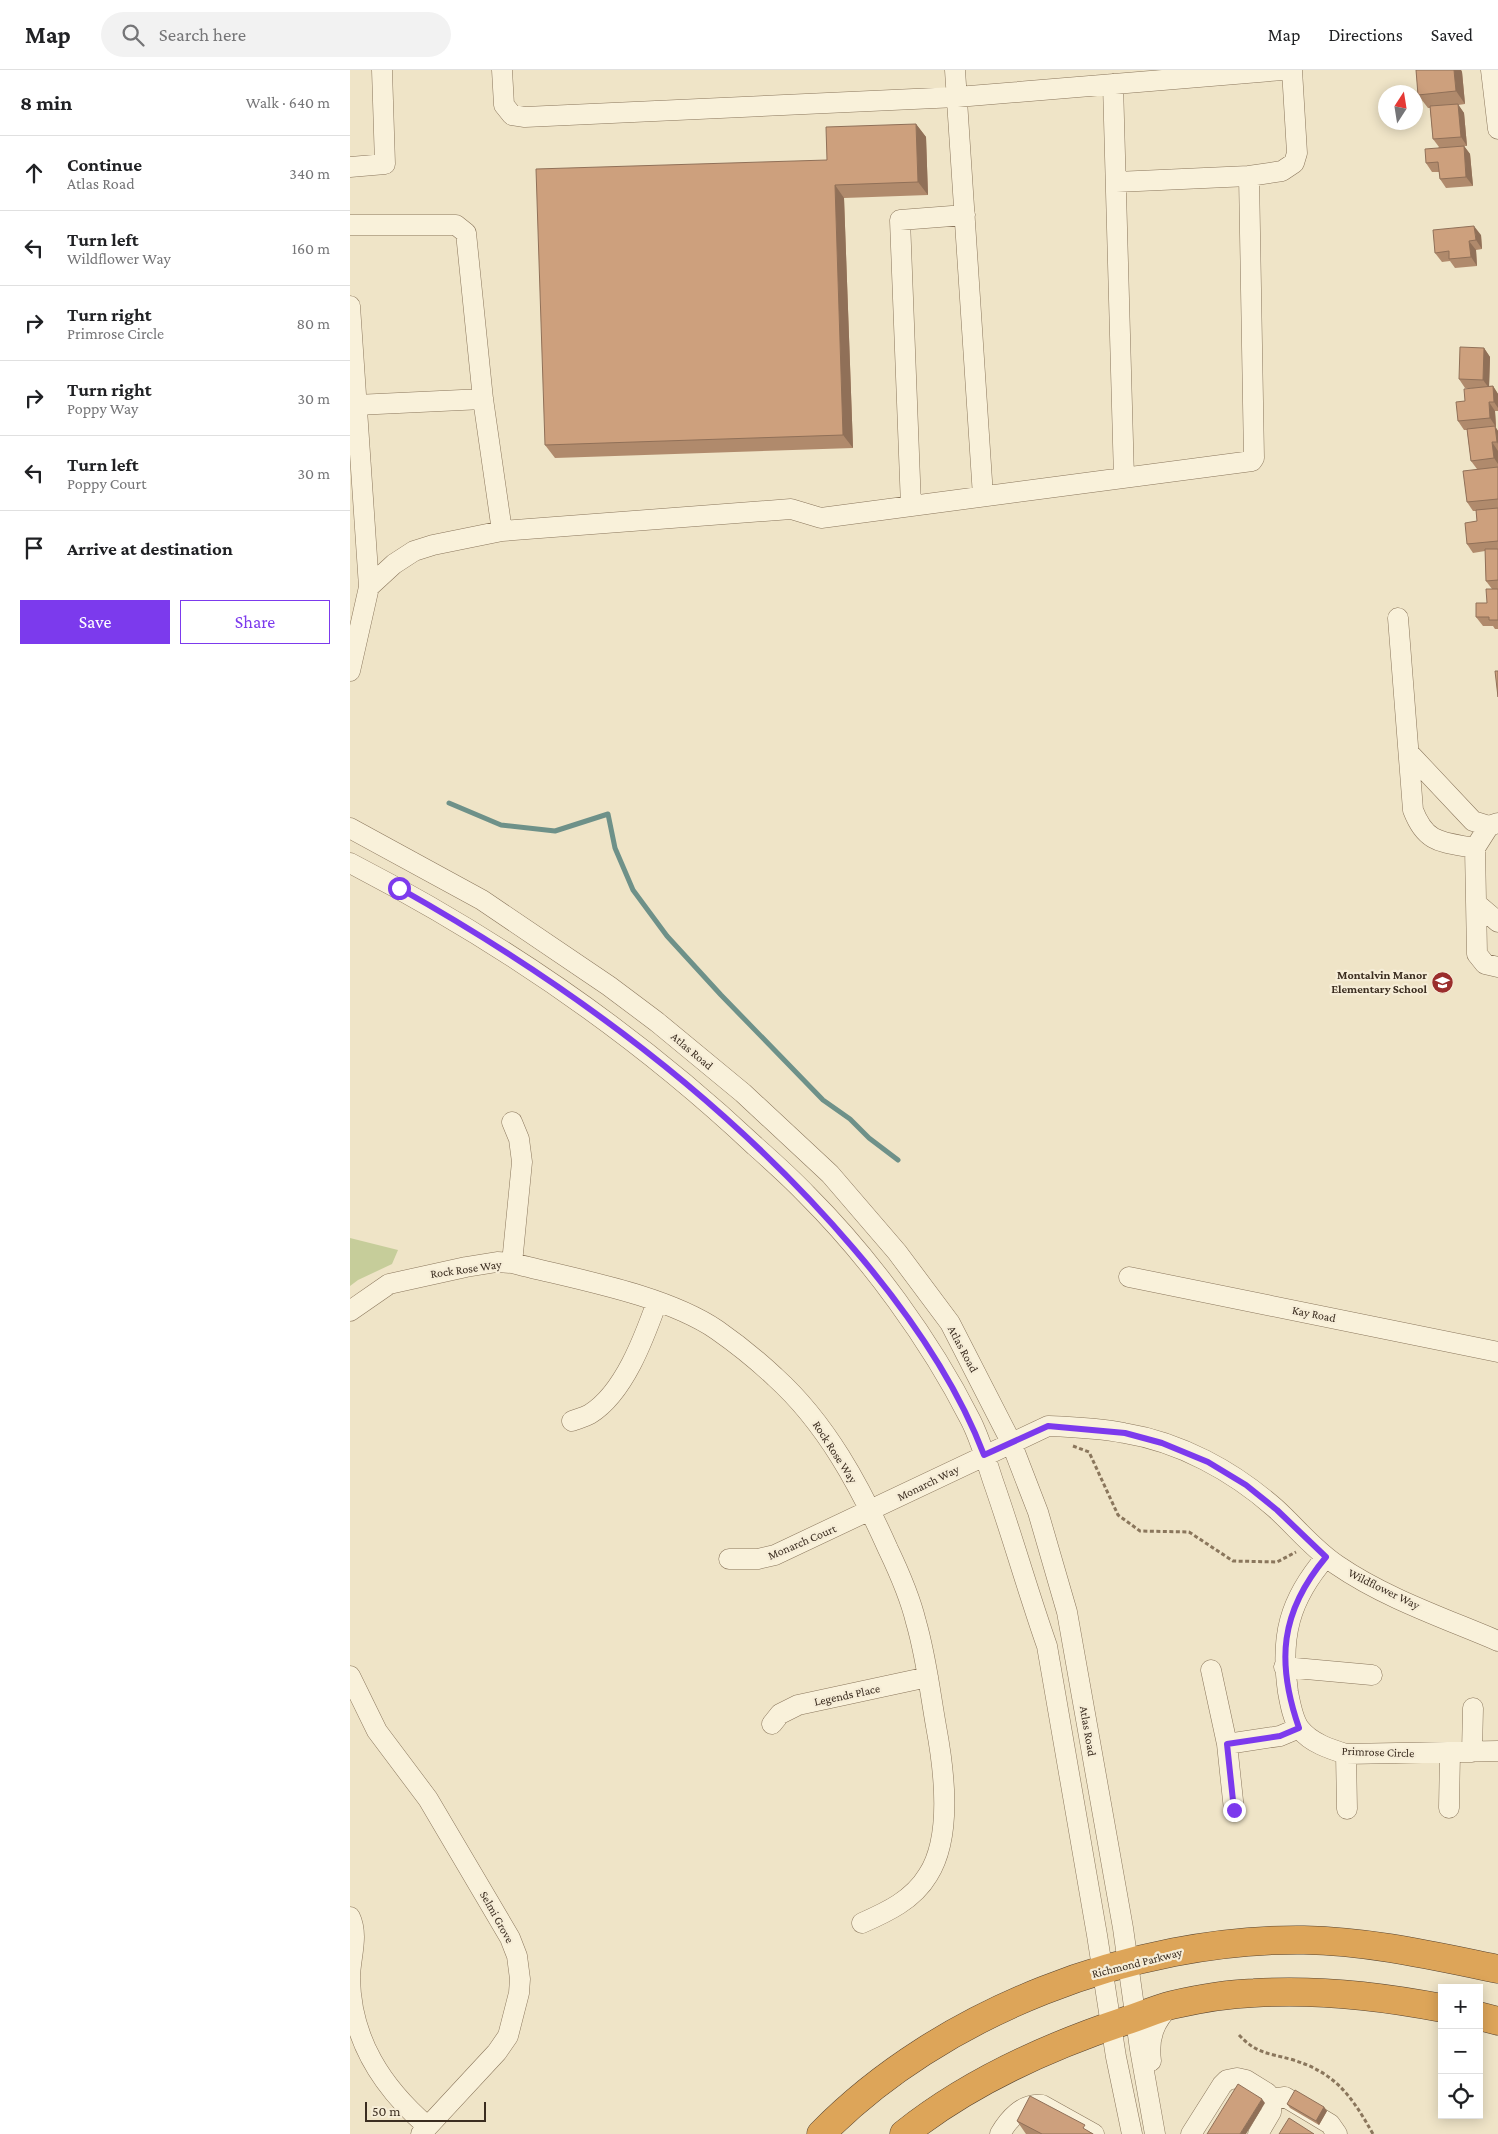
<!DOCTYPE html>
<meta charset="utf-8">
<style>
:root{--surface:#fff;--page:#f2f2f2;--text:#202124;--muted:#757577;--line:#e0e0e0;--accent:#7c3aed}
body{margin:0;font-family:"Crimson Pro",serif;background:var(--page);color:var(--text)}
.controls{position:absolute;right:15px;bottom:15px;display:grid;overflow:hidden;border-radius:0px;box-shadow:0 2px 12px #0003}
.controls button{width:45px;height:45px;display:grid;place-items:center;padding:0;border:0;border-bottom:1px solid var(--line);background:var(--surface);color:var(--text);font:25px sans-serif}
.compass{position:absolute;left:1028px;top:15px;width:45px;height:45px;border-radius:50%;background:var(--surface);box-shadow:0 2px 12px #0003;rotate:12deg}
.scale{position:absolute;left:15px;bottom:12px;width:121px;box-sizing:border-box;padding-left:5px;border:2px solid #3b2d20;border-top:0;font-size:14px;line-height:18px;white-space:nowrap;color:#3b2d20;-webkit-text-stroke:4px #f6edd7;paint-order:stroke}
.stop{position:absolute;width:15px;height:15px;margin:-11px;border:4px solid #7c3aed;border-radius:50%;background:#fff}
.stop.end{background:#7c3aed;border-color:#fff;box-shadow:0 1px 5px #0008}
.list{margin:0;padding:0;list-style:none}
h2{display:flex;justify-content:space-between;align-items:center;height:65px;margin:0;padding:0 20px;font-size:21px}
h2 small{font-size:16px;font-weight:400;color:var(--muted)}
.list li{display:grid;grid-template-columns:32px 1fr auto;gap:15px;align-items:center;box-sizing:border-box;height:75px;padding:0 20px;border-top:1px solid var(--line)}
.list b{display:block;font-size:19px;white-space:nowrap}
.list p{margin:0;font-size:16px;white-space:nowrap;color:var(--muted)}
.list em{font-size:16px;font-style:normal;color:var(--muted)}
.actions{display:flex;gap:10px;padding:15px 20px}
.actions a{flex:1;padding:11px 0;border:1px solid var(--accent);border-radius:0px;text-align:center;font-size:18px;color:var(--accent)}
.actions .main{background:var(--accent);color:#fff}
.icon{flex:none;width:28px;height:28px;fill:none;stroke:currentColor;stroke-width:2;stroke-linecap:round;stroke-linejoin:round}
.map{position:relative;flex:none;width:1148px;height:2064px;overflow:hidden}
header{display:flex;align-items:center;gap:30px;box-sizing:border-box;height:70px;padding:0 25px;background:var(--surface);border-bottom:1px solid var(--line)}
header strong{font-size:24px}
nav{display:flex;gap:28px;margin-inline-start:auto;font-size:18px}
.search{width:350px;height:45px;background:var(--page);display:flex;align-items:center;gap:12px;box-sizing:border-box;padding:0 18px;border-radius:28px;color:var(--muted);font-size:19px}
main{display:flex}
aside{flex:1;background:var(--surface)}
.map>svg:first-child{display:block}
.green{fill:#c6cd9a}
.lines{fill:none;stroke-linecap:round;stroke-linejoin:round}
.stream{stroke:#6e9189;stroke-width:5}
.minor-casing{stroke:#8a765c;stroke-width:21}
.highway-casing{stroke:#584430;stroke-width:29}
.path{stroke:#8a765c;stroke-width:3;stroke-dasharray:4 2.5;stroke-linecap:butt}
.minor{stroke:#f9f1da;stroke-width:20}
.highway{stroke:#dda559;stroke-width:28}
.wall{fill:#b08a6c}
.shaded-wall{fill:#907058}
.building{fill:#cda07d;stroke:#907058}
.route{stroke:#7c3aed;stroke-width:6}
.labels{text-anchor:middle;dominant-baseline:central;stroke-width:4.5;stroke-linejoin:round;paint-order:stroke}
.poi-label{font-size:12px;font-weight:bold;fill:#3b2d20;stroke:#f6edd7;text-anchor:end}
.street-label{font-size:12px;fill:#3b2d20;stroke:#f6edd7}
</style>
<header>
<strong>Map</strong>
<div class="search"><svg class="icon" aria-label="search" viewBox="0 0 24 24"><circle cx="10" cy="10" r="6"/><path d="M15 15l6 6"/></svg>Search here</div>
<nav><a>Map</a><a>Directions</a><a>Saved</a></nav>
</header>
<main>
<aside>
<h2>8 min<small>Walk · 640 m</small></h2>
<ul class="list">
<li><svg class="icon" aria-label="ahead" viewBox="0 0 24 24"><path d="M12 20V5M6 11l6-6 6 6"/></svg><div><b>Continue</b><p>Atlas Road</p></div><em>340 m</em></li>
<li><svg class="icon" aria-label="left" viewBox="0 0 24 24"><path d="M17 20v-9H6M10 6l-5 5 5 5"/></svg><div><b>Turn left</b><p>Wildflower Way</p></div><em>160 m</em></li>
<li><svg class="icon" aria-label="right" viewBox="0 0 24 24"><path d="M7 20v-9h11M14 6l5 5-5 5"/></svg><div><b>Turn right</b><p>Primrose Circle</p></div><em>80 m</em></li>
<li><svg class="icon" aria-label="right" viewBox="0 0 24 24"><path d="M7 20v-9h11M14 6l5 5-5 5"/></svg><div><b>Turn right</b><p>Poppy Way</p></div><em>30 m</em></li>
<li><svg class="icon" aria-label="left" viewBox="0 0 24 24"><path d="M17 20v-9H6M10 6l-5 5 5 5"/></svg><div><b>Turn left</b><p>Poppy Court</p></div><em>30 m</em></li>
<li><svg class="icon" aria-label="arrive" viewBox="0 0 24 24"><path d="M6 21V4h12l-3 4 3 4H6"/></svg><div><b>Arrive at destination</b></div></li>
</ul>
<div class="actions"><a class="main">Save</a><a>Share</a></div>
</aside>
<div class="map">
<svg width="1148" height="2064" viewBox="0 0 1148 2064">
<rect width="100%" height="100%" fill="#efe4c7"/>
<path class="green" d="M0,1168L48,1180L42,1194L8,1210L0,1216Z"/>
<g class="lines">
<path class="stream" d="M99,733L151,755L205,761L258,744L265,778L283,820L317,866L371,925L473,1030L500,1049L519,1068L548,1090"/>
<defs>
<path id="minor" d="M152,0L154,35L162,45L175,47L607,27L933,0
M605,0L633,426
M1141,0L1148,59
M763,14L774,408
M0,97L35,94L32,0
M766,112L899,106
M0,155H106L116,163L133,329L152,461L83,475L64,481L44,494L19,517L0,601
M0,236L19,517
M6,335L133,329
M561,436L550,150L615,145
M152,461L441,439L471,448L902,391L904,388L899,106L932,101L944,93L947,83L942,0
M1048,548L1063,740C1076,774 1092,772 1125,778L1139,756L1148,753
M1060,684L1123,751L1139,756
M0,758L132,830L259,916L307,952L393,1023L480,1104L547,1182L600,1253L661,1372L688,1442L717,1542L773,1858L790,1979L805,2064
M1125,778L1127,884L1135,894L1148,897
M0,793C147,869 285,963 405,1076C423,1092 441,1108 457,1125C520,1188 580,1270 620,1349C630,1368 636,1390 643,1411C662,1465 678,1522 697,1576L747,1865L766,1987L782,2064
M1127,834L1148,852
M162,1193L172,1092L169,1069L162,1052
M779,1207L1148,1282
M0,1241L39,1214L116,1197L147,1192L162,1193C224,1209 314,1224 367,1260C387,1274 407,1290 425,1307C476,1353 510,1416 538,1479C549,1502 560,1527 566,1552C576,1586 580,1622 586,1656C594,1699 603,1766 578,1805C563,1830 537,1842 512,1853
M222,1351C227,1349 235,1347 240,1344C274,1323 294,1268 307,1232
M976,1487C939,1530 930,1567 938,1622C940,1633 943,1650 950,1659C961,1673 980,1679 996,1684L1148,1681
M379,1489H408L425,1485L698,1356C723,1357 749,1358 774,1363C830,1372 883,1401 925,1438C946,1457 963,1479 987,1495C1035,1528 1094,1548 1148,1571
M934,1597L1022,1605
M861,1600L877,1674L884,1740
M0,1606L27,1661L78,1729L160,1868L167,1886L170,1909L169,1923L158,1966L147,1982L71,2064
M422,1654L430,1644L448,1635L578,1607
M877,1674L930,1666L949,1658
M1122,1682L1123,1638
M996,1684L997,1739
M1099,1738L1100,1683
M0,1847C9,1866 0,1888 0,1908C1,1970 32,2017 77,2056
M801,1991C798,1968 804,1951 821,1935
M922,2029L935,2027L980,2054L987,2064
M650,2064C658,2050 673,2032 692,2035L744,2064
M841,2064L872,2015L877,2010L887,2008L896,2010L917,2023L922,2029L921,2042L908,2064"/>
<path id="highway" d="M1129,1946L1148,1951
M471,2064C590,1942 784,1868 954,1870C1019,1871 1084,1886 1148,1899
M554,2064C619,2012 697,1977 775,1951C791,1946 806,1939 822,1935C848,1929 876,1924 904,1923C967,1919 1030,1926 1092,1938"/>
</defs>
<use href="#minor" class="minor-casing"/>
<use href="#highway" class="highway-casing"/>
<path class="path" d="M723,1376L739,1382L768,1445L790,1461L839,1462L883,1491L927,1492L946,1482
M889,1965C906,1983 917,1983 940,1989C985,2002 1001,2025 1023,2064"/>
<use href="#minor" class="minor"/>
<use href="#highway" class="highway"/>
</g>
<path class="wall" d="M1066,0H1111L1112,2L1115,34L1108,35L1114,43L1117,76H1114L1120,84L1123,116L1096,118L1090,109L1089,102H1082L1076,93L1089,77L1083,69L1080,38H1078L1068,25Z
M566,54L576,67L578,125L494,128L503,378L205,388L195,375L477,90Z
M1131,165L1132,179L1126,180L1127,196L1105,198L1100,191L1092,192L1085,183Z
M1134,278L1140,287L1139,316H1143L1148,324V341H1145L1146,357H1145L1148,361V559H1145L1143,556H1133L1126,547L1137,533L1142,519L1136,511L1135,481L1123,483L1117,474L1127,451L1126,441H1123L1117,432L1127,399L1121,391L1117,360H1114L1108,351L1115,331L1122,318H1115L1109,309Z
M937,2034L974,2037L977,2041L969,2055L940,2038Z
M667,2051L738,2061L744,2064H676Z"/>
<path class="shaded-wall" d="M1104,0H1111L1112,2L1115,34L1106,21Z
M1108,34L1114,43L1117,76L1111,67Z
M566,54L576,67L578,125L568,112Z
M1114,76L1120,84L1123,116L1116,107Z
M485,115L494,128L503,378L493,365Z
M1124,156L1131,165L1132,179L1126,170Z
M1119,171L1126,180L1127,196L1121,187Z
M1134,278L1140,287L1139,318L1133,310Z
M1143,316L1148,324V338L1144,332Z
M1139,332L1145,341L1146,357L1140,348Z
M1145,356L1148,361V374L1147,372Z
M1142,372L1148,381V394L1144,388Z
M912,2029L915,2033L896,2064H890Z
M974,2037L977,2041L969,2055L966,2051Z"/>
<path class="building" d="M1066,0H1104L1106,21L1068,25Z
M1108,34L1111,67L1083,69L1080,36Z
M566,54L568,112L485,115L493,365L195,375L186,99L477,90L476,57Z
M1114,76L1116,107L1090,109L1088,92L1076,93L1075,79Z
M1124,156L1126,170L1119,171L1121,187L1099,189V181L1085,183L1083,160Z
M1110,277L1134,278L1133,310L1109,309Z
M1143,316L1144,332H1139L1140,348L1108,351L1106,332L1115,331L1114,319Z
M1145,356L1147,372H1142L1144,388L1121,391L1117,359Z
M1148,397V429L1117,432L1113,401Z
M1148,438V471L1117,474L1115,453L1127,451L1126,440Z
M1135,479H1148V510L1136,511Z
M1136,519H1148V550H1139V547H1126V533H1137Z
M1145,601H1148V627Z
M888,2014L912,2029L890,2064H857Z
M945,2020L974,2037L966,2051L937,2034Z
M680,2026L735,2055L733,2058L743,2064H692L667,2051Z
M939,2048L964,2064H929Z"/>
<g class="lines">
<path class="route" d="M49,818C218,913 378,1031 504,1179C557,1241 605,1309 634,1385L698,1356L775,1363L812,1373L858,1392L896,1415L927,1440L976,1487C930,1542 926,1592 949,1658L930,1666L877,1674L884,1740"/>
</g>
<defs>
<symbol id="school-disc" viewBox="-11 -11 22 22"><circle r="9.5" fill="#9a2d2c" stroke="#f6edd7"/><path d="M0-5L7-2L0 1L-7-2ZM-4 1L0 2.5L4 1V4Q0 6-4 4Z" fill="#fff"/></symbol>
</defs>
<g fill-rule="evenodd">
<use href="#school-disc" x="1080" y="900" width="25" height="25"/>
</g>
<g class="labels">
<g class="poi-label">
<text x="1077" y="905">Montalvin Manor<tspan x="1077" dy="14">Elementary School</tspan></text>
</g>
<g class="street-label">
<text transform="translate(342 981) rotate(40)">Atlas Road</text>
<text transform="translate(116 1199) rotate(-8)">Rock Rose Way</text>
<text transform="translate(964 1244) rotate(11)">Kay Road</text>
<text transform="translate(613 1279) rotate(62)">Atlas Road</text>
<text transform="translate(485 1382) rotate(57)">Rock Rose Way</text>
<text transform="translate(578 1413) rotate(-26)">Monarch Way</text>
<text transform="translate(452 1472) rotate(-23)">Monarch Court</text>
<text transform="translate(1034 1519) rotate(26)">Wildflower Way</text>
<text transform="translate(497 1625) rotate(-12)">Legends Place</text>
<text transform="translate(738 1661) rotate(80)">Atlas Road</text>
<text transform="translate(1028 1682) rotate(2)">Primrose Circle</text>
<text transform="translate(147 1847) rotate(61)">Selmi Grove</text>
<text transform="translate(787 1893) rotate(-14)">Richmond Parkway</text>
</g>
</g>
</svg>
<div class="controls">
<button>+</button>
<button>−</button>
<button><svg class="icon" aria-label="locate" viewBox="0 0 24 24"><circle cx="12" cy="12" r="6"/><path d="M12 2v4M12 18v4M2 12h4M18 12h4"/></svg></button>
</div>
<svg class="compass" viewBox="-18 -18 36 36"><path d="M0-13l5 13h-10z" fill="#e53935"/><path d="M0 13l5-13h-10z" fill="#757577"/></svg>
<div class="scale">50 m</div>
<div class="stop" style="left:49px;top:818px"></div>
<div class="stop end" style="left:884px;top:1740px"></div>
</div>
</main>
